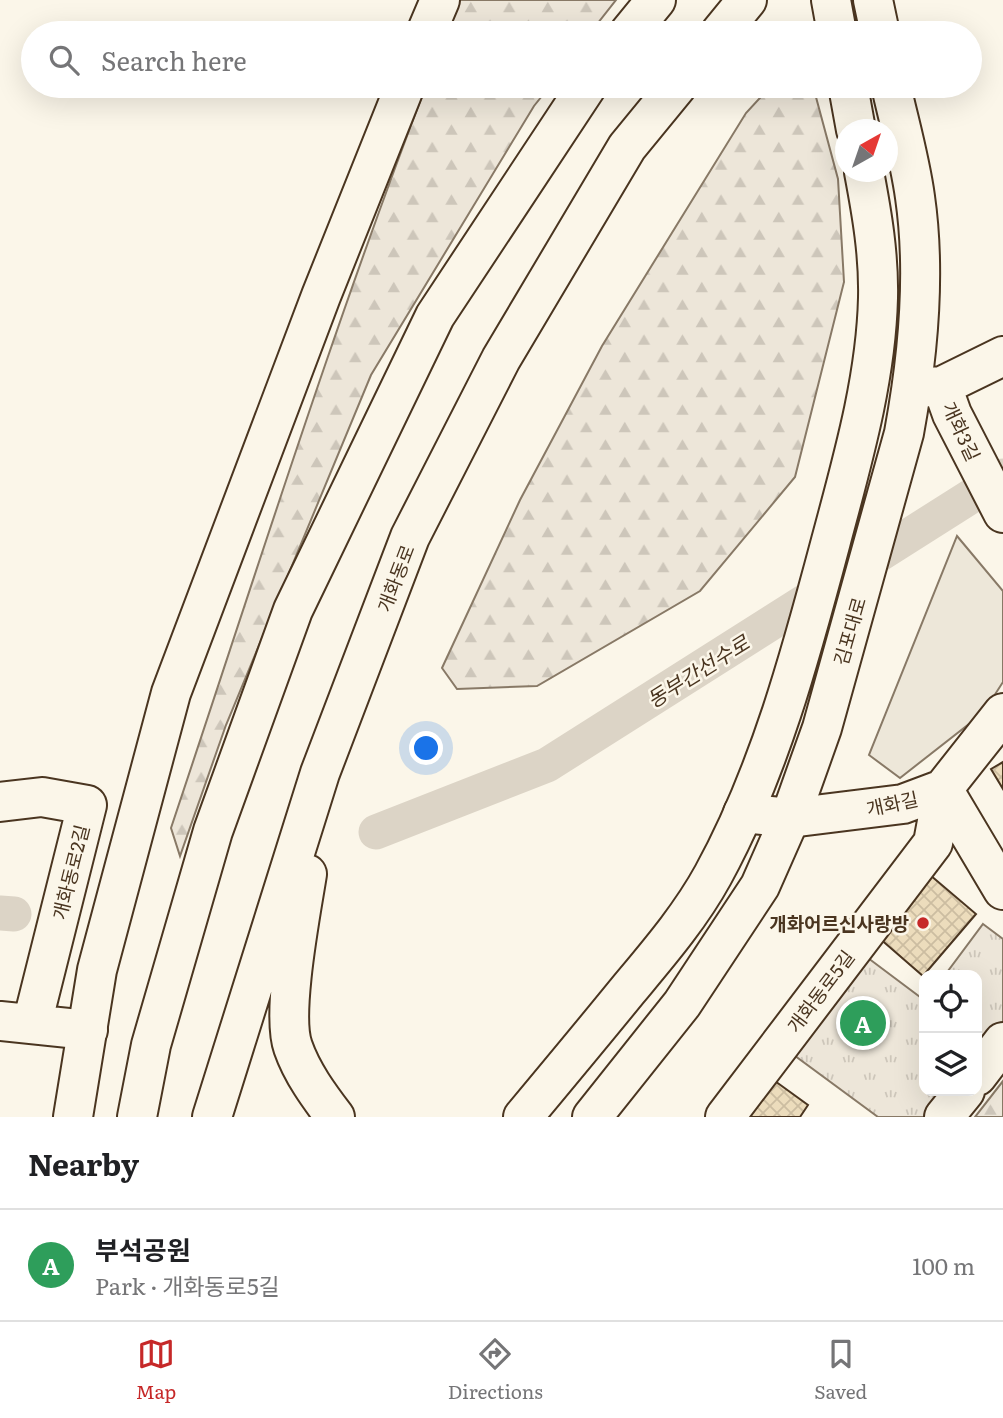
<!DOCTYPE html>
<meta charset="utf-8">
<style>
:root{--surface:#fff;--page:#f6f6f6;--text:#202124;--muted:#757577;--line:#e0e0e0;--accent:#c62828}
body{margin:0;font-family:Literata,"Noto Sans KR",serif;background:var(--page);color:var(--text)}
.controls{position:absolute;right:21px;bottom:21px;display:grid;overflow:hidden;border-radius:14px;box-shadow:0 7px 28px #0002}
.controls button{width:63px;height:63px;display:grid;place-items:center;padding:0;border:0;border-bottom:2px solid var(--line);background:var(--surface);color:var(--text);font:35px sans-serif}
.compass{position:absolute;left:835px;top:119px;width:63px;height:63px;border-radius:50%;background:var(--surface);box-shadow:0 7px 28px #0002;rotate:40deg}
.you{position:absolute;left:427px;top:749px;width:24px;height:24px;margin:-18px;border:5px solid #fff;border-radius:50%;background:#1a73e8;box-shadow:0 0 0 10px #1a73e833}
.badge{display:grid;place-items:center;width:46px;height:46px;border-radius:50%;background:var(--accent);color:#fff;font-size:23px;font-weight:700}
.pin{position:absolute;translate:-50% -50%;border:4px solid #fff;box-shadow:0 2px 7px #0006}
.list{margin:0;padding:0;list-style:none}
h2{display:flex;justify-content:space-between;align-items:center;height:91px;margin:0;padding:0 28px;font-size:30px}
h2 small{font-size:23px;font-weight:400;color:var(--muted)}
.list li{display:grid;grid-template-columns:46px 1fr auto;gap:21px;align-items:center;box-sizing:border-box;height:112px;padding:0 28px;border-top:2px solid var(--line)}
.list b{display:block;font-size:26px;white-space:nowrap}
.list p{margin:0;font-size:23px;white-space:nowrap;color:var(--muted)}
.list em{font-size:23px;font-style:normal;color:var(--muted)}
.icon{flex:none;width:38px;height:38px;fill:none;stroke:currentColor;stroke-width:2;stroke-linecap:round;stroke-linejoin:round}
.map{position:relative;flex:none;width:1003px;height:1117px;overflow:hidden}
.search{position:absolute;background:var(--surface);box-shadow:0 7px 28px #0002;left:21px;right:21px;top:21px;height:77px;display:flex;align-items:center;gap:18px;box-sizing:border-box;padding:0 24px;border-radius:38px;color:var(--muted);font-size:26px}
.sheet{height:203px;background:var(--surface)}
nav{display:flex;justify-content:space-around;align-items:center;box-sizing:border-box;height:98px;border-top:2px solid var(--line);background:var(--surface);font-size:19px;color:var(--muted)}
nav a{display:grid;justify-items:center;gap:4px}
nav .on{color:var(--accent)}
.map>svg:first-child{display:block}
.forest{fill:url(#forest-firs);stroke:#887966;stroke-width:2}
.park{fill:url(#park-tufts);stroke:#887966;stroke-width:2}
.parking{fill:#ede7d9;stroke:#887966;stroke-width:2}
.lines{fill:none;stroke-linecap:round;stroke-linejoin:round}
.canal{stroke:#dcd4c6;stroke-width:35}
.building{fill:url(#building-cross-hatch);stroke:#4a3520;stroke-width:2}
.minor-casing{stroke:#4a3520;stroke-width:42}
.major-casing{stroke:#4a3520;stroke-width:42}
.minor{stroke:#fbf6e9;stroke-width:38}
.major{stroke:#fbf6e9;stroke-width:38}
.poi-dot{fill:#c62828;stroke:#fbf6e9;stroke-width:2.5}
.labels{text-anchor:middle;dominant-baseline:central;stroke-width:5;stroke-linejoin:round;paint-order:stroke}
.street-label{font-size:19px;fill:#4a3520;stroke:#fbf6e9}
.poi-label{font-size:19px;font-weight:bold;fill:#4a3520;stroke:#fbf6e9;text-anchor:end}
.water-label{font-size:21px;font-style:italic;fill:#4a3520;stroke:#fbf6e9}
</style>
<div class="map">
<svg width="1003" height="1117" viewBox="0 0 1003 1117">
<defs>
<pattern id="forest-firs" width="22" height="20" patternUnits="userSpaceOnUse" patternTransform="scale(1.75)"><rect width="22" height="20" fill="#ede6d9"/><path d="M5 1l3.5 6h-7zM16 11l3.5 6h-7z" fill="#cdc6ba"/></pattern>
<pattern id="park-tufts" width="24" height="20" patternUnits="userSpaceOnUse" patternTransform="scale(1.75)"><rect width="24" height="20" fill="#ede6d9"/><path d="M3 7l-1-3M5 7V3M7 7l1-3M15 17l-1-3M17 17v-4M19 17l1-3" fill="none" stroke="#cdc6ba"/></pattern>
<pattern id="building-cross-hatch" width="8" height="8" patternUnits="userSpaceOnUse" patternTransform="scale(1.75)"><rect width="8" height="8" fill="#ecdcbc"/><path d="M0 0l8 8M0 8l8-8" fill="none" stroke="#ccbda1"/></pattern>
</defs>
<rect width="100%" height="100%" fill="#fbf6e9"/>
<path class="forest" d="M460,0H616L590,33H447Z
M426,86H550L534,106L371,375L226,725L180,856L171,828C254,580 332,330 426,86Z
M771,86H813L838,179L844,282L795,477L700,591L537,686L457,689L442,668L520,500L602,346L746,113Z
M1003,1081V1117H975Z"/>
<path class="park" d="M983,924L1003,939V1029L977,1065V975H945Z
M856,949L924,1000V1091H957L938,1117H878L783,1047Z"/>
<path class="parking" d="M957,536L1003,591V682L983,713L900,778L869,755Z"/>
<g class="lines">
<path class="canal" d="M376,832L547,765L1003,476
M0,913L14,914"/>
</g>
<path class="building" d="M1003,762V789L991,769Z
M923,869L976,914L923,976L871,931Z
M768,1076L808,1105L800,1117H739Z"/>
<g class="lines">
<defs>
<path id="minor" d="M942,386L952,414L1003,513
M918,388L942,386L1003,356
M943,789L1003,890
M0,802L42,797L87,805L32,1024
M743,813L790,818L903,804L943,789L1003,713
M0,1021L88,1030
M977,1076L1003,1042
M725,1117L933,843L943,789
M944,1117L965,1091"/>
<path id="major" d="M831,0L837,33
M873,0L880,33
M426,33L440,0
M629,33L656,0
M720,33L747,0
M848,86L856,130
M307,874C301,912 281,1014 293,1047C302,1073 319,1096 335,1117
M73,1117L97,970L171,693L321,296L405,86
M137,1117L151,1045L213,831L293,610L435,316L587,86
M212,1117L320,773L410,537L501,359L627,147L677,86
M523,1117C558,1075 593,1033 628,990C658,954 690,917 713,875C769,773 801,654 831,541C852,462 876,380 878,298C879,255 872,214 864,172
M592,1117L682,1004L760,886L790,818L822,728L904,433C918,357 926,273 915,197C910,160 899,122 891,86"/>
</defs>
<use href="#minor" class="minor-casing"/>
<use href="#major" class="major-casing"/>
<use href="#minor" class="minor"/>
<use href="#major" class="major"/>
</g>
<circle class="poi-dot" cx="923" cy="923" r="7"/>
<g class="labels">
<g class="street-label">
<text transform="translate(962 431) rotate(65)">개화3길</text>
<text transform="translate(395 578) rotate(-69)">개화동로</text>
<text transform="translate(849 631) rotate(-74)">김포대로</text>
<text transform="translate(892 803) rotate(-12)">개화길</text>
<text transform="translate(70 872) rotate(-76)">개화동로2길</text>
<text transform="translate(820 991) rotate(-53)">개화동로5길</text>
</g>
<g class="poi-label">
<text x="909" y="923">개화어르신사랑방</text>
</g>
<g class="water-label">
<text transform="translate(697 670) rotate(-32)">동부간선수로</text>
</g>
</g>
</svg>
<div class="controls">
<button><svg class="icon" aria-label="locate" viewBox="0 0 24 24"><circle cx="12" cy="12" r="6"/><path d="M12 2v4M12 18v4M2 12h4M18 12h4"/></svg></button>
<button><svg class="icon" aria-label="layers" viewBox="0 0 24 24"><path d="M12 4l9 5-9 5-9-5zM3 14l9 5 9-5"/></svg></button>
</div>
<svg class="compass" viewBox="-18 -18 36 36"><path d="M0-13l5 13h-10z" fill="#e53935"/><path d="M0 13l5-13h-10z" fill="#757577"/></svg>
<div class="you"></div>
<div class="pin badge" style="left:863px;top:1023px;background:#2e9e5b">A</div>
<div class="search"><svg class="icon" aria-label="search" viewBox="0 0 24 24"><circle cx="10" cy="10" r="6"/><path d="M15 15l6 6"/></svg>Search here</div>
</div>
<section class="sheet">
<h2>Nearby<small></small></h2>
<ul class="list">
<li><span class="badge" style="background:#2e9e5b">A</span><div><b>부석공원</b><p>Park · 개화동로5길</p></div><em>100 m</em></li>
</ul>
</section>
<nav>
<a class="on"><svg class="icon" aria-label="map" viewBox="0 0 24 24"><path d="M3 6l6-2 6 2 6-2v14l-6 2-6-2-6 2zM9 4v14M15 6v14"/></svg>Map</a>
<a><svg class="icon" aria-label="directions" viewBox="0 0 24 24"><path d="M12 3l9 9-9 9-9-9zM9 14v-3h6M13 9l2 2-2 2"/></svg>Directions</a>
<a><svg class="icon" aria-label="saved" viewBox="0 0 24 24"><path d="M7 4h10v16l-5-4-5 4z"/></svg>Saved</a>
</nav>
